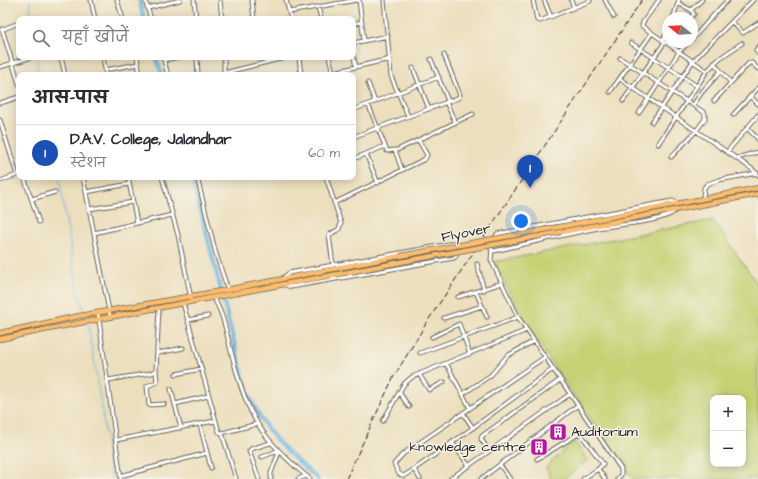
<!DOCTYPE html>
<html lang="hi">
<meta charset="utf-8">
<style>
:root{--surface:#fff;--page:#f2f2f3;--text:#2b2b33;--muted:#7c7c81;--line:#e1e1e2;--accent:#b5179e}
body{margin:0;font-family:"Architects Daughter","Playpen Sans Deva",sans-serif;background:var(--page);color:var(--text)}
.controls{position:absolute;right:12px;bottom:12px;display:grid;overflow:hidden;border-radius:8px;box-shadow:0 2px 10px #0003}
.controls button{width:36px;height:36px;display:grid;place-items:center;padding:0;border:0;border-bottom:1px solid var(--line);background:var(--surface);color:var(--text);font:20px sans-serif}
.compass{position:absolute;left:662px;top:12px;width:36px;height:36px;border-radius:50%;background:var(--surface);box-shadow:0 2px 10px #0003;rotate:288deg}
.you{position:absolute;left:521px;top:221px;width:14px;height:14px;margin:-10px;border:3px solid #fff;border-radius:50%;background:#1a73e8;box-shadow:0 0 0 6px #1a73e833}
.badge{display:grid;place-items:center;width:26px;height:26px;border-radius:50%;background:var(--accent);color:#fff;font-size:13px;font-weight:700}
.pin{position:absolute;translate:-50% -33px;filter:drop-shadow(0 1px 2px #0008)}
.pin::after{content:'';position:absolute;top:21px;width:14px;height:12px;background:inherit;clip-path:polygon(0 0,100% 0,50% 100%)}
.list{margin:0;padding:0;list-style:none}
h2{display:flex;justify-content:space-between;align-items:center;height:52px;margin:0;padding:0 16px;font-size:17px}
h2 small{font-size:13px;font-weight:400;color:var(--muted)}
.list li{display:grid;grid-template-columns:26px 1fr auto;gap:12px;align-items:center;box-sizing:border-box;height:56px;padding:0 16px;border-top:1px solid var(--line)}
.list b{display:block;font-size:15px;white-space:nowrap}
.list p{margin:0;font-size:13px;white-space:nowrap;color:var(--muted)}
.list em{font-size:13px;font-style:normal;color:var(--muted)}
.icon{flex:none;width:22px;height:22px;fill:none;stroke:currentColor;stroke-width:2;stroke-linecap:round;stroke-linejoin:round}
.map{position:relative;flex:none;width:758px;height:479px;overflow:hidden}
.search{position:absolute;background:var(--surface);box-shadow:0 2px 10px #0003;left:16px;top:16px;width:340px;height:44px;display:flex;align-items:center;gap:10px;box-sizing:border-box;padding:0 14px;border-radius:8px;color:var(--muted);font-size:15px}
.panel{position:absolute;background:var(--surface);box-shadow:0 2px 10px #0003;left:16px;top:72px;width:340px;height:108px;border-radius:8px}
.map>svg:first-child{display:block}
.green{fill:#c5d173;stroke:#707648;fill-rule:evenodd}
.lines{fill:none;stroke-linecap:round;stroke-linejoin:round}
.stream{stroke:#65b4df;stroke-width:1}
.canal{stroke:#65b4df;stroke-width:4}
.minor-casing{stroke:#656054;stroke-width:5}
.primary-casing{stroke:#656054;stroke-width:6}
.minor{stroke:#fff;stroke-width:3}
.primary{stroke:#fbbd6e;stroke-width:4.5}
.rail{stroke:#1c1c1c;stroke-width:1;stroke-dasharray:6 3;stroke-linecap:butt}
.primary-bridge-casing{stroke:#656054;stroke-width:6;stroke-linecap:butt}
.primary-bridge{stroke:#fbbd6e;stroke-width:4.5}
.labels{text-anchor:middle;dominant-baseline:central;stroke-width:3;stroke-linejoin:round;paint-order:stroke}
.street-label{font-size:14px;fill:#1c1c1c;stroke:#f7f3e8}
.poi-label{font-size:14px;fill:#1c1c1c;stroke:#f7f3e8;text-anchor:start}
</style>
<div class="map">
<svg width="758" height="479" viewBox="0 0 758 479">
<rect width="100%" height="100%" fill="#f7f3e8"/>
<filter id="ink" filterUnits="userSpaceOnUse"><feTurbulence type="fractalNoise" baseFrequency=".025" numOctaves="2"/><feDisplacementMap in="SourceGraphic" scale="8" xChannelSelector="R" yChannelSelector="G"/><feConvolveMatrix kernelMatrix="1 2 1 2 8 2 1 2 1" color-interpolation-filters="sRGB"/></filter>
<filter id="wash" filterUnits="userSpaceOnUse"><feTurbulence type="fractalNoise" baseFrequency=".012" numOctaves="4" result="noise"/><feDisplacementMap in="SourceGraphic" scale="16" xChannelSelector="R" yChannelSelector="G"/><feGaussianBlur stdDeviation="0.9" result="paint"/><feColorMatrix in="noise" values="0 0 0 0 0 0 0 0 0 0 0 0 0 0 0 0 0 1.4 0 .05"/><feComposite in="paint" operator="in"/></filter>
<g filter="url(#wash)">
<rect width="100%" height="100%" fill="#ecdfbd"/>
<path class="green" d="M713,220L758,285V479H633L577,400L531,332L493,262ZM713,398H743V464H713Z
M574,441L588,460L564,479H551L546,467Z"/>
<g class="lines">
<path class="stream" d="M30,0L31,19
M36,57L39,75
M59,177L78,292L85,314
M88,323L102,410L111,479"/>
<path class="canal" d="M139,0L144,19
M156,57L162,75
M192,177L246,389C263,431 284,450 318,479"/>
</g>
</g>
<g filter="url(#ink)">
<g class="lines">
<defs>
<path id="minor" d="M91,0L95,19
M117,0L123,19
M145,0L151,19
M194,0L196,19
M220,0L222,19
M252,0L254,19
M286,0L291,19
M359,0L364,41
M384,0L391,76L408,116
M533,0L537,20L540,21L590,1
M544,0L551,17
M571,0L574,8
M605,0L614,17
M659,0L643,22L642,26L707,71
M678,3L691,10
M318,7L321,19
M148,8L180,0
M289,12L357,0
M673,18L679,0
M690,18L694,14L691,10L702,0
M732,22L743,33L758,23
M353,24L362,22
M2,29L19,84
M1,30L16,24
M692,39C705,26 714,13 728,0
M663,41L668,30
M353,43L388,36
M631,43L697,86
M758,47L756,50L758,54
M353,54L356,67
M61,57L65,75
M103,57L106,75
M137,57L140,75
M163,57L168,75
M197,57L198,75
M224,57V75
M299,57L301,75
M329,57L333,72
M620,58L705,113V119L696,131L671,157
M431,59L448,101
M164,60L179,57
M714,63L731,83
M0,67L32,57
M413,68L429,109
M105,70L138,64
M224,73L288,57
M321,75L390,59
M620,79L752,169L758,175
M368,83L375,102
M610,92L652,33
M750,96L758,104
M623,101L665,42
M714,101L749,63H752L758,69
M446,102L455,122
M0,103L19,97
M368,104L387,151L395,150L402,170
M693,105L702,92L721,71
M353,110L439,77
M639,113L679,52L689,42
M733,115L758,88
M0,120L17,175
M652,122L693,61L753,0
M747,128L758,139
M353,137L458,98L460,95L444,55
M658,144L707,71L720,58L742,43
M395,151L473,114
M727,152L758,115
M366,154L378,183
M356,158L385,146
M737,158L758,152
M24,177L39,222
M83,177L110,316
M128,177L137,223
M162,177L178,235L191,298
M197,177L216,254L228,290
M326,177L341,223L339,229L329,235L333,265
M0,181L17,175
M86,192L129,184
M703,198L704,188L707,184L719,180L757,173
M32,199L55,192
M334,203L425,159L427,155L419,141
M89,209L133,202
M94,233L172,215
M494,239L497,234L672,201L677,203
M492,245L491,249L494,251C529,243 563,235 598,228C616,225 664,222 675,211
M492,250L491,260L518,317L621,469V475L617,479
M477,264L484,290
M283,278L289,273L455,243L457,244L456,256L454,258L291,287L285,285
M476,292L487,317
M213,297C224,314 227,336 232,355C248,417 260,438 310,479
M458,297L502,283
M183,303L219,432L222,433L257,424
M98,313L121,479
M444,318L482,306
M188,320L208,316
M432,337L459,324L470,354
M158,353L183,348
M420,353L518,317
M545,357L403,454L394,464L399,474L404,476C455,442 504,405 553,369
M446,363L470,408
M156,371L157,382L147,386L149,405L164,404
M176,374L201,369
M419,374L429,390L444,382
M108,380L151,373L156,371L159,308
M171,389L181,428
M399,392L409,407
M463,394L491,375L507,356L534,341
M175,404L208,396
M463,413L473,428
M383,421L404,384L412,377L527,330
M200,425L211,468
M222,433L236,479
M116,440L215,421
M452,442L469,466
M489,451L481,439L482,436L560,380
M262,457L277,451
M537,459L580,433L603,464L598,469
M500,465L510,479
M414,469L420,479
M120,476L207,453
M259,479L249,451L251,449L270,443
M271,479V473L279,452
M298,479L306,476
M450,479L570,394
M481,479L578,405
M583,479L598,469L605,479"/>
<path id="primary" d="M559,227L758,188
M561,232L758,194
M0,333L79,316L226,290L400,256
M0,339C133,311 268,288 401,262"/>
</defs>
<use href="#minor" class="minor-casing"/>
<use href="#primary" class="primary-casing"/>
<use href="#minor" class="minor"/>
<use href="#primary" class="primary"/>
<path class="rail" d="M346,479L393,378L427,322L642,0"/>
<defs>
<path id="primary-bridge" d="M400,256L559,227
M401,262L561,232"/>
</defs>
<use href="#primary-bridge" class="primary-bridge-casing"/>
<use href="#primary-bridge" class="primary-bridge"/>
</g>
</g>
<defs>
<symbol id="building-square" viewBox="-11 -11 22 22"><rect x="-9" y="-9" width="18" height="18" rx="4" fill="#b5179e" stroke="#f7f3e8"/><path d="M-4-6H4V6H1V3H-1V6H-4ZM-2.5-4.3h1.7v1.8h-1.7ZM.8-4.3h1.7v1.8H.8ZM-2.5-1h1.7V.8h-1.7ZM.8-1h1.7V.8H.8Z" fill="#fff"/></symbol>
</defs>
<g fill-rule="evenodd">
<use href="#building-square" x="548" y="422" width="20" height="20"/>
<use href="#building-square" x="529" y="437" width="20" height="20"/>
</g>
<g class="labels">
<g class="street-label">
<text transform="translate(466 233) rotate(-11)">Flyover</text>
</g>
<g class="poi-label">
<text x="571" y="432">Auditorium</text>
<text x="526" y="447" text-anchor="end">knowledge centre</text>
</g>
</g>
</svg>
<div class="controls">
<button>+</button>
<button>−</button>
</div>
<svg class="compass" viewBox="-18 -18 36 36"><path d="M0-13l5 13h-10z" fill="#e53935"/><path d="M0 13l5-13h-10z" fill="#7c7c81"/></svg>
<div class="you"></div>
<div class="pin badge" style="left:530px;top:188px;background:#1a4fb4">1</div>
<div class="search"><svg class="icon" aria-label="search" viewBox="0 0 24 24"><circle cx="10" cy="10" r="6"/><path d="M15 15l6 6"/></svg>यहाँ खोजें</div>
<section class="panel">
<h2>आस-पास<small></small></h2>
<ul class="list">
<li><span class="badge" style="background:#1a4fb4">1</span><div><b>D.A.V. College, Jalandhar</b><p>स्टेशन</p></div><em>60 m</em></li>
</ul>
</section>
</div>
